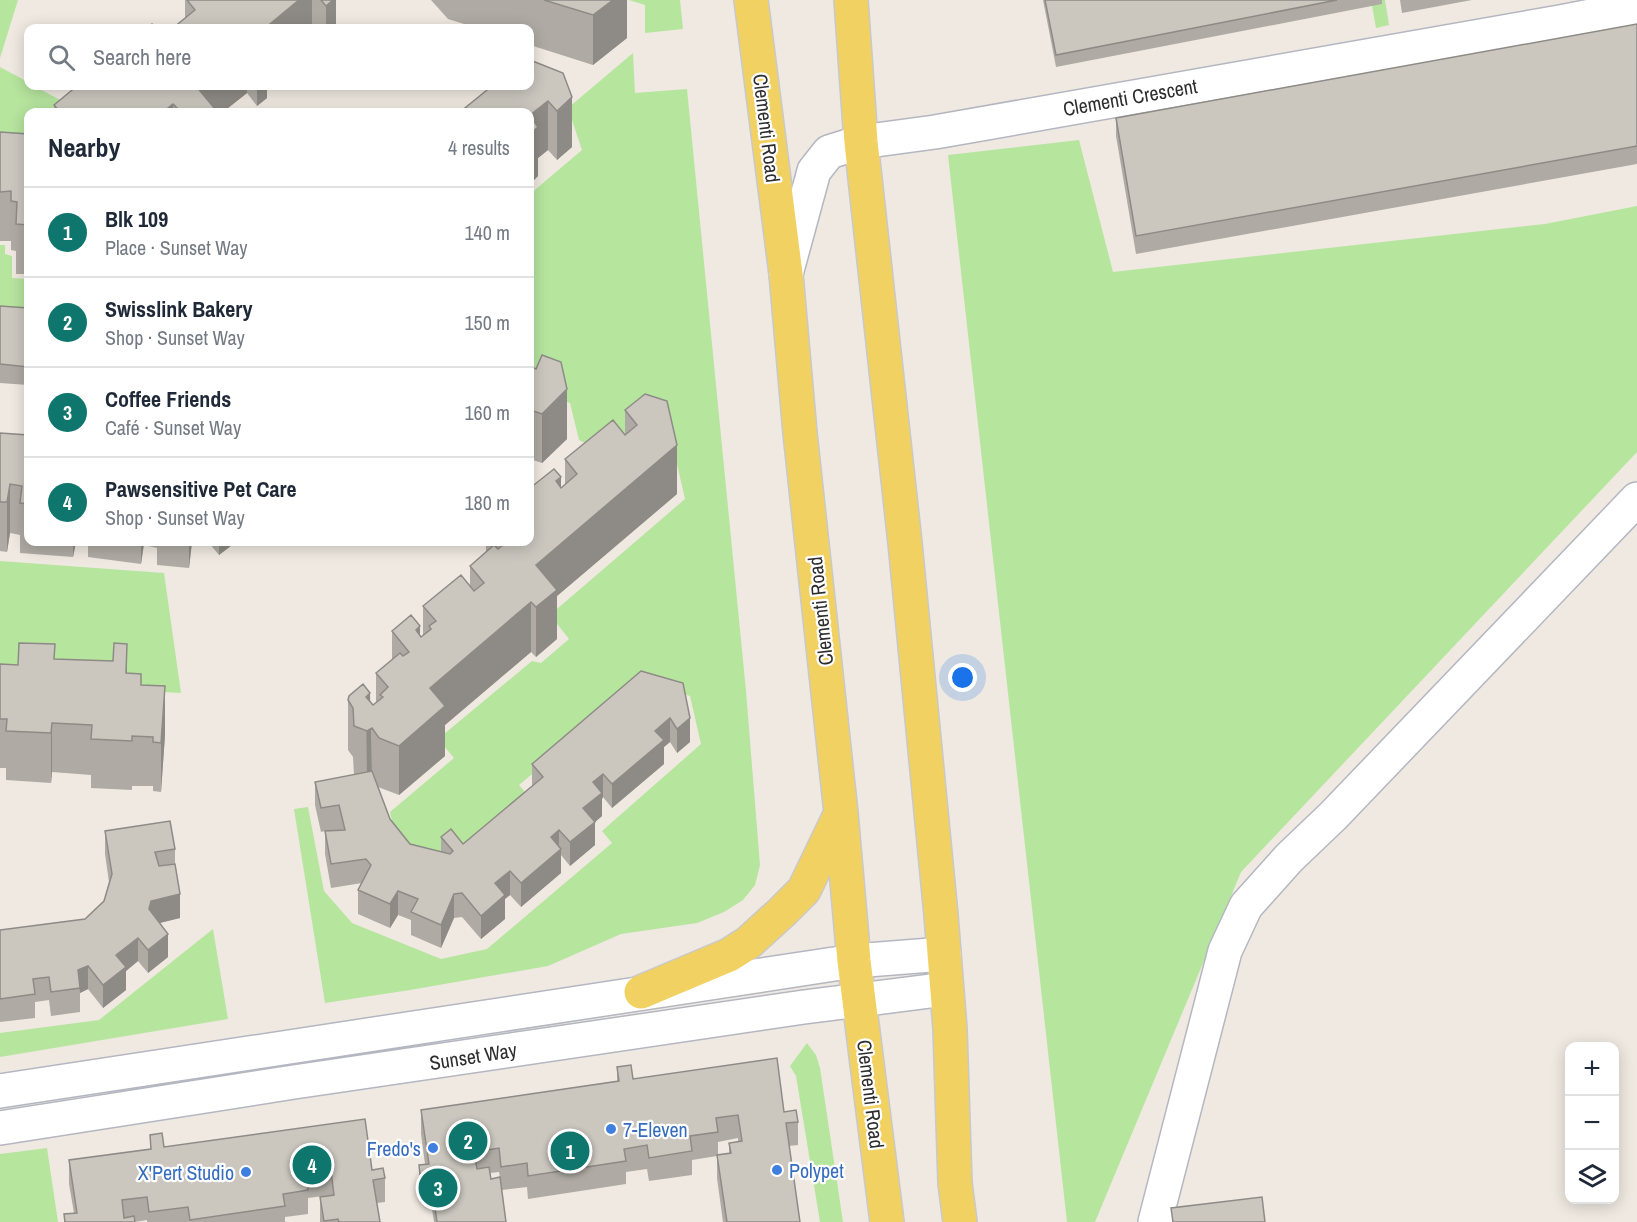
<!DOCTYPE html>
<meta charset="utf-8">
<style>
:root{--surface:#fff;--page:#f2f2f3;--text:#1f2937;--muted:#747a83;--line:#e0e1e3;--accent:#0f766e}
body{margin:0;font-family:"Archivo Narrow",sans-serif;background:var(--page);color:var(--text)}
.controls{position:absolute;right:18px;bottom:18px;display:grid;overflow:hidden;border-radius:12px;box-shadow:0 3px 15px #0003}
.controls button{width:54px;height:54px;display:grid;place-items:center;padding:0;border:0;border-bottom:2px solid var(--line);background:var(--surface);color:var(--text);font:30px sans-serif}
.you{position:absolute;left:963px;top:678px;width:21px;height:21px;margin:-15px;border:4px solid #fff;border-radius:50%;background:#1a73e8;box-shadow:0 0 0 9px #1a73e833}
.badge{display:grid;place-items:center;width:39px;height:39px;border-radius:50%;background:var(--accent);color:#fff;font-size:20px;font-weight:700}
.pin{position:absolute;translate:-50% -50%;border:3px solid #fff;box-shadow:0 2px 6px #0006}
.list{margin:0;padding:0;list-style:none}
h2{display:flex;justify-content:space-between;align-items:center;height:78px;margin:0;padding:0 24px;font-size:26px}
h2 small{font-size:20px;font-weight:400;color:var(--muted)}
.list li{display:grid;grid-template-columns:39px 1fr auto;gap:18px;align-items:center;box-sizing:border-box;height:90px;padding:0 24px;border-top:2px solid var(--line)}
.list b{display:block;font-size:22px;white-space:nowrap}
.list p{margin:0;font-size:20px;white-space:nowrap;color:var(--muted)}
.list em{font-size:20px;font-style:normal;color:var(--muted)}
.icon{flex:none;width:33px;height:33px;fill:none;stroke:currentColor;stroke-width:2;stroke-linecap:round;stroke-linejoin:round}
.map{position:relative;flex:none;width:1637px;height:1222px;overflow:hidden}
.search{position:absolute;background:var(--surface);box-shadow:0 3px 15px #0003;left:24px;top:24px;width:510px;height:66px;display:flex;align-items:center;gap:15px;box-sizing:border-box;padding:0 21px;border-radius:12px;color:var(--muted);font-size:22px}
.panel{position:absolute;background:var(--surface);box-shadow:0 3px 15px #0003;left:24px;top:108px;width:510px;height:438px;border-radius:12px}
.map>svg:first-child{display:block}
.green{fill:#b6e59e}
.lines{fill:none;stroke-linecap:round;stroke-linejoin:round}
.minor-casing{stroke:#b4b7c1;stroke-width:36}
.major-casing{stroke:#c9c9c9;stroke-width:36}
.minor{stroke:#fff;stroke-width:33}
.major{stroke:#f2d163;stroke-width:33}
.wall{fill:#afaba4;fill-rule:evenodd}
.shaded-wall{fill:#8e8b86}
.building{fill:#cbc7bf;stroke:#8e8b86;stroke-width:1.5}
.shop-dot{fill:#3f7fe0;stroke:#fff;stroke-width:2}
.labels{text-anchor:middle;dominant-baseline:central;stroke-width:4.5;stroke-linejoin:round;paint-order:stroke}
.street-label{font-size:20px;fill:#2e2e2e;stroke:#fff}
.shop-label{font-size:20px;fill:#366cbe;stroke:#fff;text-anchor:start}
</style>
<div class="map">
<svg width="1637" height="1222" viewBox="0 0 1637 1222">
<rect width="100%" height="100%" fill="#efe9e1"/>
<path class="green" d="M0,0H18L0,58Z
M629,0H680L683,29L645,33V5Z
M1371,0H1385L1389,25L1376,28Z
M633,53L635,93L687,89L746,691L760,865L755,885L743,900L724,912L697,923L621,934L548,966L410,990L325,1003L294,809L308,807L324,891L352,923L441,959L487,949L612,843L602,831L701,744L690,696L644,681L519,785L531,799L463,855L428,863L396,838L390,812L454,758L438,739L532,661L541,663L569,639L550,615L685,499L671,438L606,454L579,440L570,403L530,389V194L582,150L568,108Z
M0,67L28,82V86H34L83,112H28V158L0,169Z
M1079,140L1113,272L1545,224L1637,206V452L1241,872L1095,1222H1067L948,155Z
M0,245H5V254L12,256V278L28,279V319L0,316Z
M0,561L164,573L181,693L110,689L0,710Z
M213,929L228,1019L0,1057V1033L99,1020Z
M807,1043L816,1055L820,1068L843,1222H820L796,1076L790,1066Z
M47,1148L58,1222H0V1154Z"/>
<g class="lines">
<defs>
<path id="minor" d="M786,274L814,171L829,152L861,142L935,132L1560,22L1637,7
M0,1091L854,961L944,954
M0,1128L294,1082L804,1007L946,989
M1155,1222L1225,951L1246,906L1289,858L1333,816L1637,499"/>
<path id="major" d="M751,0L786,274L800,433L841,813L854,961L887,1222
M851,0L861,142L905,543L941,915L950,1029L955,1183L960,1222
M641,992L729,955L748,943L782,912L804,890L841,813"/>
</defs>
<use href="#minor" class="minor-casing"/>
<use href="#major" class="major-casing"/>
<use href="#minor" class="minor"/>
<use href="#major" class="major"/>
</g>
<path class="wall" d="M185,0H336V28H173L185,18Z
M431,0H627V38L593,65L530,45V28H477L448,19Z
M1043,0H1382V4L1056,67Z
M1400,0H1472L1402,13Z
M1637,24V164L1136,254L1116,136V118Z
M563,73L572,147L557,160L548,150L538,158V176L530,184V112Z
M105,86H267V98L257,106L247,93L223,112H54V105L100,89Z
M0,132L28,134V274H16V251L11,250V241H0Z
M0,306L28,308V385L0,383Z
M530,366L567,439L542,463L530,459Z
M645,394L677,494L557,596V639L536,657L531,652L445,725V756L399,795L378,787L390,819L410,844L441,852V837L463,844L532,787V764L641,671L690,742L677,753L670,742L664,747V764L612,808L603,797L602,799V816L595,822V845L570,866L561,855V873L521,907L510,895L505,899V919L481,939L462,917L454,918L441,948L411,935V920L398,915L390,928L358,914V890L362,883L331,888L325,854V831L321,832L315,805V782L354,775L353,757L348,750V700L370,702L373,705L376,703V673L392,660V631L420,636L421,637L423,636V606L470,586V566L486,553V542H530L561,488L565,485V459L625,435V410Z
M0,433L28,435V542H76L73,557L20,553V535L10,533L7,552L0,551Z
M88,542H192L189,568L157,565V548L144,545L141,564L88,557Z
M208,542H236L219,555Z
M55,659L127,673L141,685L165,735L161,792L153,791V786H132V790L91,788V775L52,772L51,783L6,780V768H0V664L18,665Z
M105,831L175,849V866L180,918L160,923L168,957L148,973L138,961L126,971V990L103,1008L88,989L80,993V1012L51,1016L49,1000L35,1002V1018L0,1022V930L85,919L104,901L109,882L105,854Z
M617,1067L633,1079L784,1112L798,1122V1145L789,1146L800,1222H723L717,1178V1156L692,1160V1175L649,1181L647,1169L626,1172V1184L528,1199L527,1187L502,1190L506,1222H434L430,1196L420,1197L419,1189V1165L425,1164L421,1134V1110L617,1081ZM738,1138V1142L729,1143V1153L718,1155V1142ZM499,1172L500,1178L491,1179L490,1173Z
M150,1135L164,1147L372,1170L385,1178V1202L377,1203L380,1222H320V1197L331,1196V1195L308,1198V1214L285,1217V1222H147V1220L135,1222H64V1214L74,1213L69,1184V1160L150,1149Z"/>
<path class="shaded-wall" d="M299,0H312V28H265Z
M333,0H336V28H326V6Z
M613,0H627V38L593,65V15Z
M196,86H247V93L223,112H196Z
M257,86H267V98L257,106Z
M572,97V147L557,160V111Z
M548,101V150L538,158V176L530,184V115Z
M173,104V112H163Z
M567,389V439L542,463V414Z
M677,445V494L557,596V639L536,657V565Z
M561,477V526L556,481Z
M10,484V533L7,552V502Z
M73,542H76L73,557Z
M141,542H144L141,564Z
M189,542H192L189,568Z
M219,542H236L219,555Z
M531,602V652L445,725V756L399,795V746L430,688Z
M420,626V675L416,630Z
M127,644V693L126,673Z
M165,686V735L161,792V743Z
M370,693L372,778L367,781L366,697Z
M670,718V742L664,747V764L612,808V784L655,731Z
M690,718V742L677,753V729Z
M52,723V772L51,783V733Z
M603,774V797L602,799V816L595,822V845L570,866V842L593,782Z
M559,830V851L561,849V873L521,907V883L551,837Z
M510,871V895L505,899V919L481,939V916L495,883Z
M398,891V915L390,928V904Z
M180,894V918L151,925L149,909L151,901Z
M454,894V918L441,948V925Z
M168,934V957L148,973V950Z
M138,938V961L126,971V990L103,1008V985L116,955Z
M88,966V989L80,993L78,970Z"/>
<path class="building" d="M187,0H299L265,28H173L195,10Z
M321,0H333L326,6Z
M544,0H613L593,15Z
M1045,0H1337L1056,55Z
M152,24L156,28H147Z
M1637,24V146L1136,236L1116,118Z
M530,60L563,73L572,97L557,111L548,101L530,115V112H460L492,86H530Z
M77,86H97L100,89L105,86H196L215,109L211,112H181L173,104L163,112H60L54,105Z
M530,116L538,127L530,134Z
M0,132L28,134V225L16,224L17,202L11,201V191L0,192Z
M0,306L28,308V367L0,364Z
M542,355L561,362L567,389L542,414L530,410V366L536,369Z
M645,394L667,401L677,445L536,565L557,590L536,607L531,602L430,688L445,706L399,746L379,738L372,728L367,731L354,726L353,708L348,700L349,696L363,684L370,693L366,697L373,705L383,697L380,695L388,687L376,673L400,653L403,656L409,652L392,631L411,615L420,626L416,630L421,637L431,629L429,626L436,621L423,606L461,575L474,591L484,583L470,566L494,545L498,549L503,545L500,542H530V488L554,469L561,477L556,481L561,488L577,474L565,459L613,420L625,435L637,425L625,410Z
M0,433L28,435V504L20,503L22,486L10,484L7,502H0Z
M19,643L55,644L54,659L113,661L114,643L127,644L126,673L141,674V685L165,686L161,743L153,742V737L132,736V741L91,739L92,725L52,723L51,733L6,731L7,719H0V664L18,665Z
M641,671L683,683L690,718L677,729L670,718L655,731L664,740L612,784L603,774L593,782L602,793L583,808L595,822L570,842L559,830L551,837L561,849L521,883L510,871L495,883L505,895L481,916L462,893L454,894L441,925L411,912L418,899L398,891L390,904L358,890L371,865L366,859L331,864L325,831L345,830L339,805L321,808L315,782L372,771L390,819L410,844L450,854L453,851L441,837L451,829L463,844L543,777L532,764Z
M170,821L175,849L155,852L159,866L175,864L180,894L151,901L149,909L168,934L148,950L138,938L116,955L126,967L103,985L88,966L78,970L80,988L51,992L49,977L33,979L35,994L0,999V930L85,919L104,901L112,874L105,831Z
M777,1058L784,1112L796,1110L798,1122L786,1123L800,1222H727L717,1155L731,1153L729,1143L742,1141L738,1115L716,1118L718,1132L690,1136L692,1151L649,1158L647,1145L624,1149L626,1161L528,1176L527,1163L501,1167L499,1148L474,1152L477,1169L489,1167L491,1179L500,1177L506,1222H437L430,1172L420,1174L419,1165L429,1164L421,1110L619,1081L617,1067L631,1065L633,1079Z
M365,1119L372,1170L383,1168L385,1178L373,1180L380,1222H339L338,1219L324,1221L320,1197L334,1195L331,1171L306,1175L308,1190L283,1194L285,1206L190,1220L188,1207L149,1212L147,1197L122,1200L124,1218L134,1216L135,1222H65L64,1214L77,1213L69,1160L151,1149L150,1135L162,1133L164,1147Z
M1262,1197L1265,1222H1173L1171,1208Z"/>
<g class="shop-dot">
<circle cx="611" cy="1129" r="6"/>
<circle cx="433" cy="1148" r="6"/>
<circle cx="777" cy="1170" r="6"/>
<circle cx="246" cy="1172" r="6"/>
</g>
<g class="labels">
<g class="street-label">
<text transform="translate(1130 97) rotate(-10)">Clementi Crescent</text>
<text transform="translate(767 128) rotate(83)">Clementi Road</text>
<text transform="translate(820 611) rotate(-96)">Clementi Road</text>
<text transform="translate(473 1056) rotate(-9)">Sunset Way</text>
<text transform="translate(871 1094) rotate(83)">Clementi Road</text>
</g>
<g class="shop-label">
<text x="623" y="1129">7-Eleven</text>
<text x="421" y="1148" text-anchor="end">Fredo's</text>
<text x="789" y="1170">Polypet</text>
<text x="234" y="1172" text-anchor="end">X'Pert Studio</text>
</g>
</g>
</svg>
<div class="controls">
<button>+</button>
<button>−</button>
<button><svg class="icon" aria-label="layers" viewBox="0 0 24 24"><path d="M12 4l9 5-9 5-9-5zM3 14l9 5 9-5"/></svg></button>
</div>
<div class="you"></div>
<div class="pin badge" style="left:570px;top:1151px">1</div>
<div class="pin badge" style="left:468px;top:1141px">2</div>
<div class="pin badge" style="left:438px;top:1188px">3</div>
<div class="pin badge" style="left:312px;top:1165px">4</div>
<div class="search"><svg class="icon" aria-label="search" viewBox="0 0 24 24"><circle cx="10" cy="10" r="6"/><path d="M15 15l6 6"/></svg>Search here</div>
<section class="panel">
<h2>Nearby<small>4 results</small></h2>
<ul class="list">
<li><span class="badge">1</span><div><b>Blk 109</b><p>Place · Sunset Way</p></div><em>140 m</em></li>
<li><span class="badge">2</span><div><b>Swisslink Bakery</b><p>Shop · Sunset Way</p></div><em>150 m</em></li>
<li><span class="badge">3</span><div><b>Coffee Friends</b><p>Café · Sunset Way</p></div><em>160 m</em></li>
<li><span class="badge">4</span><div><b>Pawsensitive Pet Care</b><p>Shop · Sunset Way</p></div><em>180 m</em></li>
</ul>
</section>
</div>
